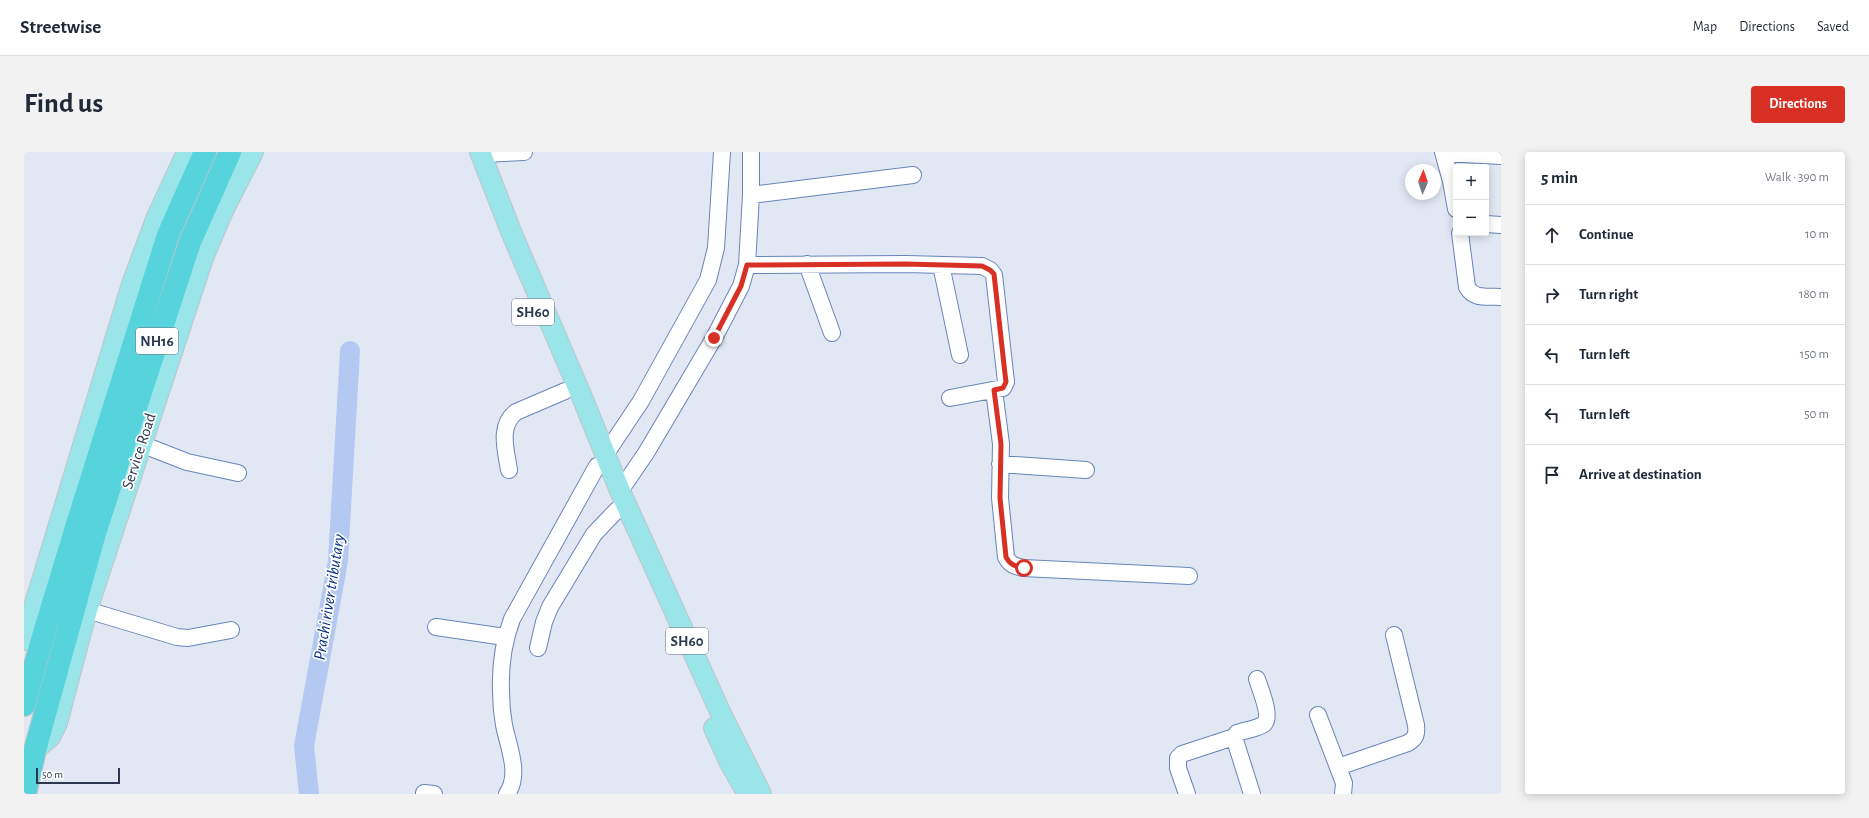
<!DOCTYPE html>
<meta charset="utf-8">
<style>
:root{--surface:#fff;--page:#f2f2f3;--text:#1f2937;--muted:#747a83;--line:#e0e1e3;--accent:#d93025}
body{margin:0;font-family:"Alegreya Sans",sans-serif;background:var(--page);color:var(--text)}
.controls{position:absolute;right:12px;top:12px;display:grid;overflow:hidden;border-radius:4px;box-shadow:0 2px 10px #0003}
.controls button{width:36px;height:36px;display:grid;place-items:center;padding:0;border:0;border-bottom:1px solid var(--line);background:var(--surface);color:var(--text);font:20px sans-serif}
.compass{position:absolute;left:1381px;top:12px;width:36px;height:36px;border-radius:50%;background:var(--surface);box-shadow:0 2px 10px #0003;rotate:2deg}
.scale{position:absolute;left:12px;bottom:10px;width:84px;box-sizing:border-box;padding-left:4px;border:2px solid #2b384f;border-top:0;font-size:11px;line-height:14px;white-space:nowrap;color:#2b384f;-webkit-text-stroke:3px #fff;paint-order:stroke}
.stop{position:absolute;width:12px;height:12px;margin:-9px;border:3px solid #d93025;border-radius:50%;background:#fff}
.stop.end{background:#d93025;border-color:#fff;box-shadow:0 1px 4px #0008}
.list{margin:0;padding:0;list-style:none}
h2{display:flex;justify-content:space-between;align-items:center;height:52px;margin:0;padding:0 16px;font-size:17px}
h2 small{font-size:13px;font-weight:400;color:var(--muted)}
.list li{display:grid;grid-template-columns:26px 1fr auto;gap:12px;align-items:center;box-sizing:border-box;height:60px;padding:0 16px;border-top:1px solid var(--line)}
.list b{display:block;font-size:15px;white-space:nowrap}
.list em{font-size:13px;font-style:normal;color:var(--muted)}
.icon{flex:none;width:22px;height:22px;fill:none;stroke:currentColor;stroke-width:2;stroke-linecap:round;stroke-linejoin:round}
.map{position:relative;flex:none;width:1477px;height:642px;overflow:hidden;border-radius:4px}
header{display:flex;align-items:center;gap:24px;box-sizing:border-box;height:56px;padding:0 20px;background:var(--surface);border-bottom:1px solid var(--line)}
header strong{font-size:19px}
nav{display:flex;gap:22px;margin-inline-start:auto;font-size:14px}
.intro{display:flex;align-items:center;justify-content:space-between;box-sizing:border-box;height:96px;padding:0 24px}
h1{margin:0;font-size:28px}
.button{padding:10px 18px;border-radius:4px;background:var(--accent);color:#fff;font-size:14px;font-weight:700}
main{display:flex;gap:24px;padding:0 24px}
aside{flex:1;background:var(--surface);border-radius:4px;box-shadow:0 2px 10px #0003}
.map>svg:first-child{display:block}
.lines{fill:none;stroke-linecap:round;stroke-linejoin:round}
.river{stroke:#b3c9f1;stroke-width:20}
.minor-casing{stroke:#6784ba;stroke-width:18}
.major-casing{stroke:#bfc3ca;stroke-width:22}
.highway-casing{stroke:#bfc3ca;stroke-width:24}
.minor{stroke:#fff;stroke-width:16}
.major{stroke:#9ae5e9;stroke-width:20}
.highway{stroke:#57d3db;stroke-width:22}
.route{stroke:#d93025;stroke-width:5}
.labels{text-anchor:middle;dominant-baseline:central;stroke-width:3.5;stroke-linejoin:round;paint-order:stroke}
.shield{fill:#fff;stroke:#6b7484;stroke-width:1}
.shield-label{font-size:15px;font-weight:bold;fill:#2b384f}
.street-label{font-size:16px;fill:#2b384f;stroke:#fff}
.water-label{font-size:17px;font-style:italic;fill:#032e80;stroke:#fff}
</style>
<header>
<strong>Streetwise</strong>
<nav><a>Map</a><a>Directions</a><a>Saved</a></nav>
</header>
<div class="intro"><h1>Find us</h1><a class="button">Directions</a></div>
<main>
<div class="map">
<svg width="1477" height="642" viewBox="0 0 1477 642">
<rect width="100%" height="100%" fill="#e1e8f4"/>
<g class="lines">
<path class="river" d="M285,642L280,594L314,409L326,199"/>
<defs>
<path id="minor" d="M1419,0L1427,29L1432,57
M1420,1L1477,4
M457,2L500,0
M727,43L889,23
M1462,72L1477,73
M1436,81L1443,135C1450,148 1464,144 1477,145
M783,112L808,181
M723,113L882,112L958,114L966,118L970,123L982,230L979,236L926,246
M917,113L936,203
M970,238L977,292L976,346L982,405C986,413 991,414 999,416L1165,424
M117,292L163,310L214,321
M581,303L617,249L684,128L692,96L698,0
M976,312L1062,318
M485,318C482,298 474,274 492,260L541,239
M596,339L622,301L690,186L717,134L723,113L727,43V0
M63,458L153,485L164,486L207,478
M412,475L481,485
M514,496L520,470L526,455L570,382L593,358
M1294,563L1320,631L1319,642
M1314,615L1384,591C1392,586 1393,582 1392,573L1370,483
M400,641L410,642
M483,642C497,622 484,594 480,573C478,562 477,550 477,539C476,513 479,491 488,467L573,314
M1163,642L1154,616V606L1158,602L1210,585
M1228,642L1210,585L1213,581C1221,578 1233,577 1240,572C1248,564 1236,537 1233,527"/>
<path id="major" d="M456,0L488,82L558,245L596,339L698,564L737,642
M0,488L108,132L132,67L163,0
M690,576L705,609L722,639
M11,598L26,585L33,571L63,458L179,106L199,59L229,0"/>
<path id="highway" d="M0,553L20,481L54,369L144,83L181,0
M1,642L11,598L71,381L166,90L206,0"/>
</defs>
<use href="#minor" class="minor-casing"/>
<use href="#major" class="major-casing"/>
<use href="#highway" class="highway-casing"/>
<use href="#minor" class="minor"/>
<use href="#major" class="major"/>
<use href="#highway" class="highway"/>
</g>
<g class="lines">
<path class="route" d="M690,186L717,134L723,113L882,112L958,114L966,118L970,122L981,222L982,230L979,236L970,238L977,292L976,346L982,405C986,413 991,414 1000,416"/>
</g>
<g class="labels">
<g class="shield">
<rect x="488" y="147" width="42" height="26" rx="3"/>
<rect x="112" y="176" width="42" height="26" rx="3"/>
<rect x="642" y="476" width="42" height="26" rx="3"/>
</g>
<g class="shield-label">
<text x="509" y="160">SH60</text>
<text x="133" y="189">NH16</text>
<text x="663" y="489">SH60</text>
</g>
<g class="street-label">
<text transform="translate(115 299) rotate(-72)">Service Road</text>
</g>
<g class="water-label">
<text transform="translate(305 445) rotate(-81)">Prachi river tributary</text>
</g>
</g>
</svg>
<div class="controls">
<button>+</button>
<button>−</button>
</div>
<svg class="compass" viewBox="-18 -18 36 36"><path d="M0-13l5 13h-10z" fill="#e53935"/><path d="M0 13l5-13h-10z" fill="#747a83"/></svg>
<div class="scale">50 m</div>
<div class="stop" style="left:1000px;top:416px"></div>
<div class="stop end" style="left:690px;top:186px"></div>
</div>
<aside>
<h2>5 min<small>Walk · 390 m</small></h2>
<ul class="list">
<li><svg class="icon" aria-label="ahead" viewBox="0 0 24 24"><path d="M12 20V5M6 11l6-6 6 6"/></svg><div><b>Continue</b></div><em>10 m</em></li>
<li><svg class="icon" aria-label="right" viewBox="0 0 24 24"><path d="M7 20v-9h11M14 6l5 5-5 5"/></svg><div><b>Turn right</b></div><em>180 m</em></li>
<li><svg class="icon" aria-label="left" viewBox="0 0 24 24"><path d="M17 20v-9H6M10 6l-5 5 5 5"/></svg><div><b>Turn left</b></div><em>150 m</em></li>
<li><svg class="icon" aria-label="left" viewBox="0 0 24 24"><path d="M17 20v-9H6M10 6l-5 5 5 5"/></svg><div><b>Turn left</b></div><em>50 m</em></li>
<li><svg class="icon" aria-label="arrive" viewBox="0 0 24 24"><path d="M6 21V4h12l-3 4 3 4H6"/></svg><div><b>Arrive at destination</b></div></li>
</ul>
</aside>
</main>
